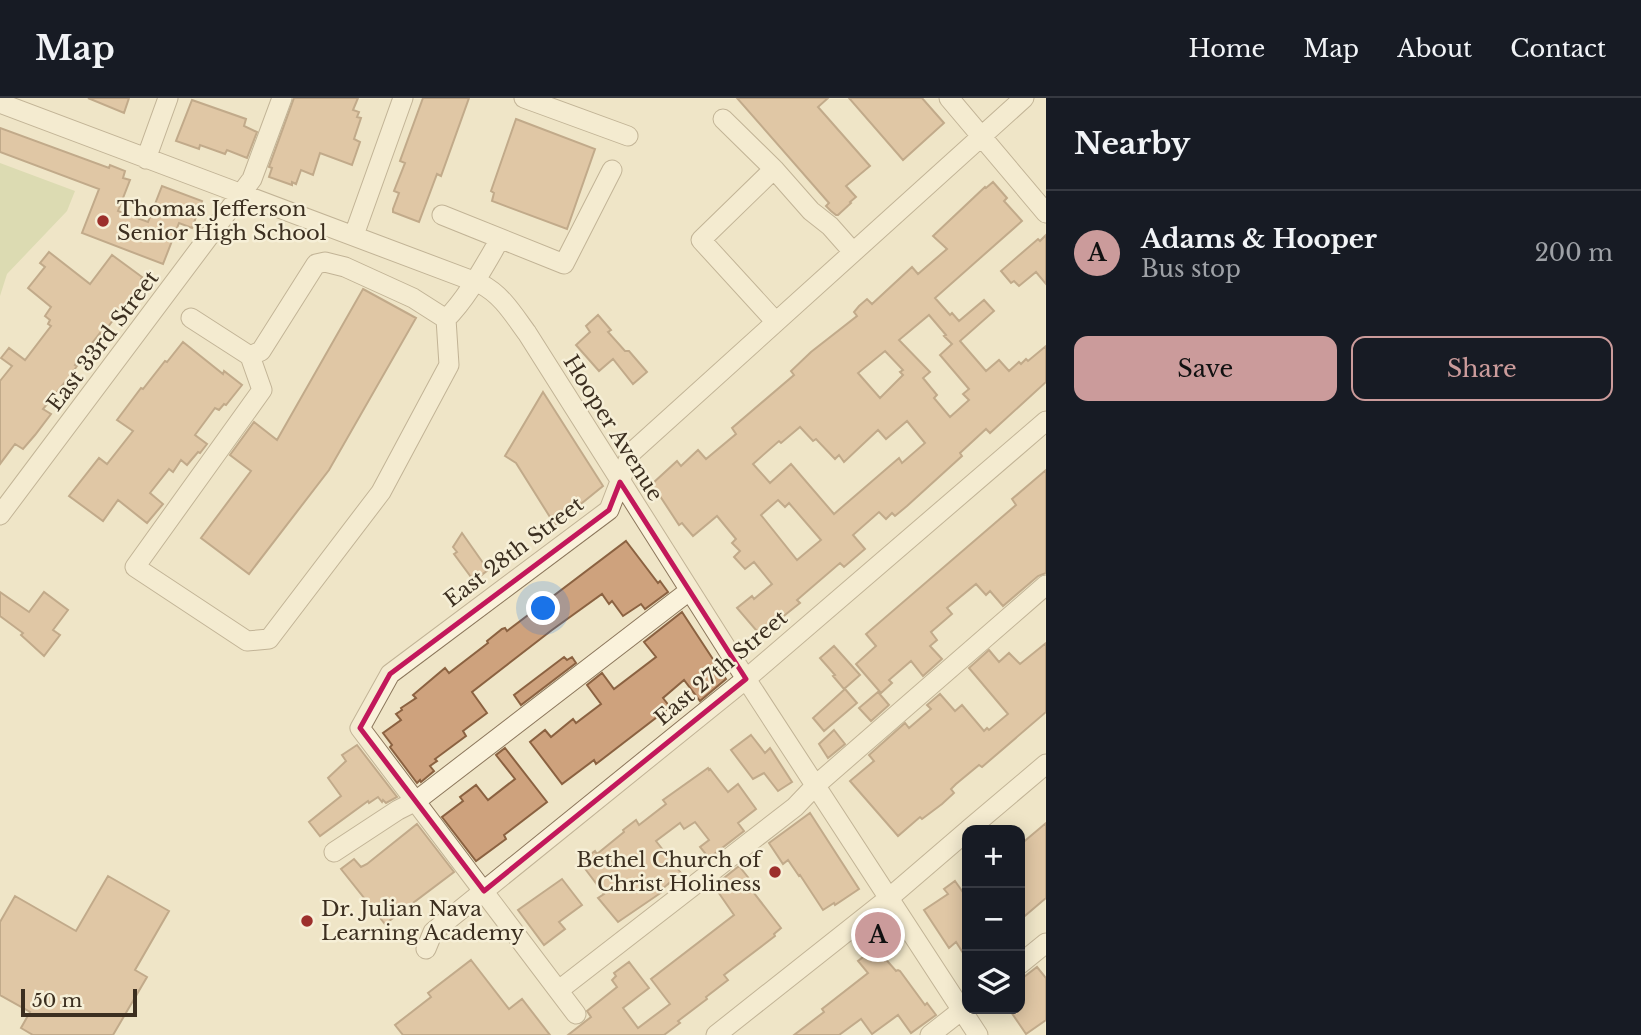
<!DOCTYPE html>
<meta charset="utf-8">
<style>
:root{--surface:#171b24;--page:#242831;--text:#f1f3f6;--muted:#9ea1a6;--line:#363941;--accent:#cb9b9b}
body{margin:0;font-family:"Libre Baskerville",serif;background:var(--page);color:var(--text)}
.controls{position:absolute;right:21px;bottom:21px;display:grid;overflow:hidden;border-radius:14px;box-shadow:0 4px 18px #0003}
.controls button{width:63px;height:63px;display:grid;place-items:center;padding:0;border:0;border-bottom:2px solid var(--line);background:var(--surface);color:var(--text);font:35px sans-serif}
.scale{position:absolute;left:21px;bottom:18px;width:116px;box-sizing:border-box;padding-left:7px;border:4px solid #3c2f20;border-top:0;font-size:19px;line-height:24px;white-space:nowrap;color:#3c2f20;-webkit-text-stroke:5px #f6efd7;paint-order:stroke}
.you{position:absolute;left:544px;top:511px;width:24px;height:24px;margin:-18px;border:5px solid #fff;border-radius:50%;background:#1a73e8;box-shadow:0 0 0 10px #1a73e833}
.badge{display:grid;place-items:center;width:46px;height:46px;border-radius:50%;background:var(--accent);color:#111;font-size:23px;font-weight:700}
.pin{position:absolute;translate:-50% -50%;border:4px solid #fff;box-shadow:0 2px 7px #0006}
.list{margin:0;padding:0;list-style:none}
h2{display:flex;justify-content:space-between;align-items:center;height:91px;margin:0;padding:0 28px;font-size:30px}
h2 small{font-size:23px;font-weight:400;color:var(--muted)}
.list li{display:grid;grid-template-columns:46px 1fr auto;gap:21px;align-items:center;box-sizing:border-box;height:126px;padding:0 28px;border-top:2px solid var(--line)}
.list b{display:block;font-size:26px;white-space:nowrap}
.list p{margin:0;font-size:23px;white-space:nowrap;color:var(--muted)}
.list em{font-size:23px;font-style:normal;color:var(--muted)}
.actions{display:flex;gap:14px;padding:21px 28px}
.actions a{flex:1;padding:16px 0;border:2px solid var(--accent);border-radius:14px;text-align:center;font-size:24px;color:var(--accent)}
.actions .main{background:var(--accent);color:#111}
.icon{flex:none;width:38px;height:38px;fill:none;stroke:currentColor;stroke-width:2;stroke-linecap:round;stroke-linejoin:round}
.map{position:relative;flex:none;width:1046px;height:937px;overflow:hidden}
header{display:flex;align-items:center;gap:42px;box-sizing:border-box;height:98px;padding:0 35px;background:var(--surface);border-bottom:2px solid var(--line)}
header strong{font-size:33px}
nav{display:flex;gap:38px;margin-inline-start:auto;font-size:24px}
main{display:flex}
aside{flex:1;background:var(--surface)}
.map>svg:first-child{display:block}
.green{fill:#c6ce9a}
.building{fill:#cea27d;stroke:#8b6241;stroke-width:2;fill-rule:evenodd}
.lines{fill:none;stroke-linecap:round;stroke-linejoin:round}
.minor-casing{stroke:#8c775c;stroke-width:21}
.minor{stroke:#faf2db;stroke-width:19}
.marked{fill:none;stroke:#c2185b;stroke-width:5;stroke-linejoin:round}
.poi-dot{fill:#9c2f2b;stroke:#f6efd7;stroke-width:2.5}
.labels{text-anchor:middle;dominant-baseline:central;stroke-width:5;stroke-linejoin:round;paint-order:stroke}
.poi-label{font-size:21px;fill:#3c2f20;stroke:#f6efd7;text-anchor:start}
.street-label{font-size:21px;fill:#3c2f20;stroke:#f6efd7}
</style>
<header>
<strong>Map</strong>
<nav><a>Home</a><a>Map</a><a>About</a><a>Contact</a></nav>
</header>
<main>
<div class="map">
<svg width="1046" height="937" viewBox="0 0 1046 937">
<rect width="100%" height="100%" fill="#efe5c7"/>
<path class="green" d="M0,65L75,93L67,113L7,176L0,198Z"/>
<path class="building" d="M88,0H129L124,15Z
M294,0H358L353,12L359,14L357,19L361,20L354,41L360,44L352,67L320,55L313,77L301,72L296,86L292,84V87L269,79L272,70L269,69Z
M423,0H469L441,78L437,76L419,124L393,114V111L399,95L394,93L405,65L400,63Z
M737,0H828L818,9L870,68L846,88L856,99L850,104L851,105L838,117H836L831,113L826,108L829,105Z
M849,0H922L944,25L903,62Z
M192,2L246,21L244,28L257,34L247,60L227,52L225,56L200,47L199,51L176,43Z
M516,21L595,51L567,131L492,103L494,95L491,93Z
M0,30L109,70L110,67L125,73L123,80L130,82L118,113L148,124L162,88L202,103L192,130L179,125L163,166L82,135L99,91L0,54Z
M993,84L1007,100L1004,103L1022,123L935,200L950,217L952,215L959,223L984,202L994,213L960,243L986,273L999,262L1009,273L1019,264L1021,266L1026,261L1028,263L1046,248V284L990,335L986,331L960,355L962,358L907,408L895,418L892,415L886,421L879,414L853,437L865,451L844,469L840,465L797,502L800,505L775,525L776,527L762,539L737,510L752,498L754,501L772,486L754,464L745,471L734,459L740,453L732,445L736,441L717,418L693,438L682,425L679,427L652,386L677,363L681,368L698,352L706,361L736,336L732,330L794,277L791,273L811,254L857,218L854,214L859,208L867,201L872,206L912,169L918,176L947,151L933,138L985,89L986,90ZM929,217L946,237L944,238L952,246L940,257L969,291L963,296L969,302L950,319L934,300L937,297L923,280L930,274L899,242ZM885,253L903,272L900,274L903,277L880,300L858,275ZM907,323L925,345L902,365L899,360L834,416L791,366L770,385L753,366L779,343L781,345L800,329L813,343L816,341L835,361L839,357L844,364L878,332L886,341ZM778,402L785,409L789,405L821,442L797,462L761,417Z
M1046,137V186L1036,174L1019,188L1014,183L1011,185L1001,173L1038,141L1040,143Z
M49,154L90,186L112,157L142,179L141,181L145,184L135,196L133,195L102,237L100,235L75,267L77,268L70,278L43,311L51,316L35,337L23,351L15,346L0,366V283L12,268L1,260L9,250L25,262L51,228L48,226L50,222L45,218L51,209L28,190L45,169L40,165Z
M363,191L416,220L329,372L249,476L201,440L251,373L230,357L254,324L277,342Z
M598,217L611,232L608,234L625,253H629L647,274L633,286L613,261L599,273L576,247L590,234L586,228Z
M183,244L223,276L224,273L242,287L226,307L224,306L219,312L215,310L195,337L207,346L200,355L198,354L187,367L181,362L173,374L169,371L150,395L163,406L147,425L118,402L103,423L69,398L99,360L107,366L133,333L117,322L141,290L143,291L165,263L167,264Z
M543,294L603,388L555,427L516,365L505,358Z
M1046,372V475L1038,478L1003,508L990,493L986,497L976,486L947,510L952,516L931,534L937,542L930,548L942,561L923,578L911,563L889,582L892,585L881,595L856,566L876,548L866,536L1016,407L1012,401Z
M462,435L488,472L474,483L454,456L457,454L453,449Z
M626,443L658,485L660,483L668,494L645,511L641,506L623,518L612,503L609,506L602,496L552,532L472,594L487,615L463,633L466,638L435,661L437,663L430,668L434,673L421,684L420,682L417,685L390,649L392,647L383,635L401,622L396,616L402,612L401,610L416,600L413,597L445,570L449,575L488,545L487,543L502,531L505,530L507,533Z
M0,494L29,514L44,494L68,512L53,532L60,537L44,558L21,537L23,535L0,518Z
M682,514L726,581L700,603L684,582L663,600L670,609L596,666L594,662L562,686L530,644L545,632L551,639L573,621L576,625L601,606L587,587L602,575L614,591L656,559L644,544Z
M1046,545V614L982,669L979,667L956,686L951,691L954,695L942,706L922,721L920,719L898,738L850,683L874,663L869,657L905,625L909,630L931,611L927,607L940,596L955,613L962,607L984,633L987,630L989,632L1008,616L969,570L989,552L999,564L1009,555L1020,566Z
M834,548L860,577L844,591L833,578L835,577L820,560Z
M564,559L567,562L572,559L576,565L521,607L514,597Z
M845,591L857,605L824,633L813,620Z
M878,594L889,607L871,623L859,610Z
M834,632L845,646L828,660L819,646Z
M751,637L765,655L770,650L792,684L778,693L764,675L753,681L731,652Z
M357,647L397,699L386,705L383,702L382,704L378,699L369,705L368,703L320,738L309,724L341,698L328,680L346,663L342,657Z
M505,650L547,704L504,737L506,741L476,763L442,719L463,703L460,699L476,687L488,702L515,681L496,657Z
M708,670L709,672L710,671L728,694L738,686L756,711L738,725L744,733L709,760L700,749L709,742L695,724L684,731L680,725L656,743L681,775L661,792L662,794L618,824L598,800L604,796L580,764L595,753L597,756L624,734L623,732L636,722L639,727L666,706L663,702Z
M810,715L859,791L835,807L834,805L823,812L800,777L799,778L788,762L783,766L769,745Z
M1046,725V800L1020,822V747Z
M417,726L454,774L385,826L341,771L354,761L361,769L367,766Z
M739,768L751,783L747,786L781,830L774,836L775,838L724,877L728,882L706,899L707,901L678,923L680,925L664,937H568L591,919L587,913L617,889L612,882L616,878L614,875L629,864L649,890L623,910L638,930L670,906L651,881L734,817L714,788Z
M108,778L169,813L135,872L147,879L113,937H33L21,930L30,914L0,897V824L15,798L76,833Z
M562,781L582,807L559,824L565,831L544,847L518,812Z
M955,783L967,800V861L956,844L949,850L924,812L948,796L944,791Z
M871,853L877,862L883,858L896,873L898,872L900,873L925,907L927,905L936,917L911,935L898,917L872,936L861,921L839,937H794L824,914L822,911L868,875L858,863Z
M471,862L509,911L522,901L550,937H403L395,927L431,899L428,895Z
M1037,869L1046,880V922L1026,936L1009,911H1020V882Z"/>
<g class="lines">
<defs>
<path id="minor" d="M524,0L628,38
M949,0L1046,115
M0,5C160,66 321,125 481,186C502,197 513,216 527,235L746,581L978,937
M723,21L774,71
M146,61L168,0
M442,117L564,166L612,72
M354,137L403,0
M191,220L250,258L261,253L316,166L325,164L345,169L413,200L446,221C468,199 484,168 500,141
M776,224L701,142L774,71L811,113L830,128L853,154
M250,258L262,292L135,469L247,543L269,541L381,394L449,267L446,221
M0,417L252,81L282,0
M968,732L1046,666
M334,754L398,712L416,703L689,493
M426,851L433,834L746,581L1046,323
M1020,866L1046,845
M559,892L795,709L816,687L1046,487
M576,916L360,630L390,576L609,412L631,355L1024,0
M716,937L889,800L967,733
M930,937L967,908"/>
</defs>
<use href="#minor" class="minor-casing"/>
<use href="#minor" class="minor"/>
</g>
<path d="M0 0H1046V937H0ZM620,384L746,581L484,793L360,630L390,576L609,412Z" fill="#efe5c7" fill-opacity=".55" fill-rule="evenodd"/>
<path class="marked" d="M620,384L746,581L484,793L360,630L390,576L609,412Z"/>
<g class="poi-dot">
<circle cx="103" cy="123" r="7"/>
<circle cx="775" cy="774" r="7"/>
<circle cx="307" cy="823" r="7"/>
</g>
<g class="labels">
<g class="poi-label">
<text x="117" y="111">Thomas Jefferson<tspan x="117" dy="24">Senior High School</tspan></text>
<text x="761" y="762" text-anchor="end">Bethel Church of<tspan x="761" dy="24">Christ Holiness</tspan></text>
<text x="321" y="811">Dr. Julian Nava<tspan x="321" dy="24">Learning Academy</tspan></text>
</g>
<g class="street-label">
<text transform="translate(103 243) rotate(-53)">East 33rd Street</text>
<text transform="translate(613 330) rotate(58)">Hooper Avenue</text>
<text transform="translate(514 454) rotate(-37)">East 28th Street</text>
<text transform="translate(721 570) rotate(-40)">East 27th Street</text>
</g>
</g>
</svg>
<div class="controls">
<button>+</button>
<button>−</button>
<button><svg class="icon" aria-label="layers" viewBox="0 0 24 24"><path d="M12 4l9 5-9 5-9-5zM3 14l9 5 9-5"/></svg></button>
</div>
<div class="scale">50 m</div>
<div class="you"></div>
<div class="pin badge" style="left:878px;top:837px">A</div>
</div>
<aside>
<h2>Nearby<small></small></h2>
<ul class="list">
<li><span class="badge">A</span><div><b>Adams &amp; Hooper</b><p>Bus stop</p></div><em>200 m</em></li>
</ul>
<div class="actions"><a class="main">Save</a><a>Share</a></div>
</aside>
</main>
